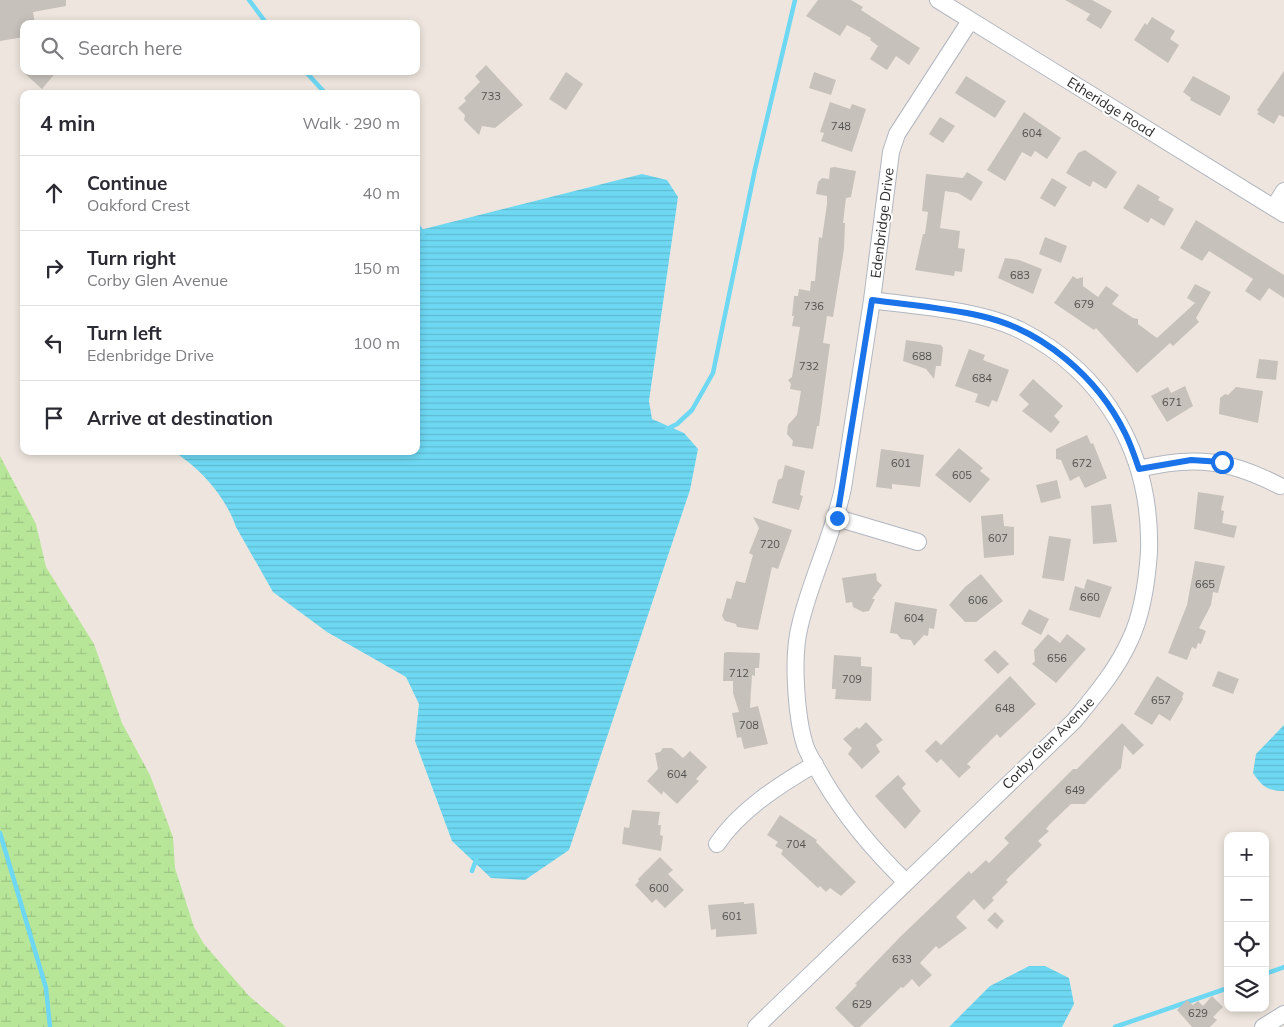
<!DOCTYPE html>
<meta charset="utf-8">
<style>
:root{--surface:#fff;--page:#f2f2f3;--text:#2b2b33;--muted:#7c7c81;--line:#e1e1e2}
body{margin:0;font-family:Mulish,sans-serif;background:var(--page);color:var(--text)}
.controls{position:absolute;right:15px;bottom:15px;display:grid;overflow:hidden;border-radius:10px;box-shadow:0 2px 8px #0003}
.controls button{width:45px;height:45px;display:grid;place-items:center;padding:0;border:0;border-bottom:1px solid var(--line);background:var(--surface);color:var(--text);font:25px sans-serif}
.stop{position:absolute;width:15px;height:15px;margin:-11px;border:4px solid #1a73e8;border-radius:50%;background:#fff}
.stop.end{background:#1a73e8;border-color:#fff;box-shadow:0 1px 5px #0008}
.list{margin:0;padding:0;list-style:none}
h2{display:flex;justify-content:space-between;align-items:center;height:65px;margin:0;padding:0 20px;font-size:21px}
h2 small{font-size:16px;font-weight:400;color:var(--muted)}
.list li{display:grid;grid-template-columns:32px 1fr auto;gap:15px;align-items:center;box-sizing:border-box;height:75px;padding:0 20px;border-top:1px solid var(--line)}
.list b{display:block;font-size:19px;white-space:nowrap}
.list p{margin:0;font-size:16px;white-space:nowrap;color:var(--muted)}
.list em{font-size:16px;font-style:normal;color:var(--muted)}
.icon{flex:none;width:28px;height:28px;fill:none;stroke:currentColor;stroke-width:2;stroke-linecap:round;stroke-linejoin:round}
.map{position:relative;flex:none;width:1284px;height:1027px;overflow:hidden}
.search{position:absolute;background:var(--surface);box-shadow:0 2px 8px #0003;left:20px;top:20px;width:400px;height:55px;display:flex;align-items:center;gap:12px;box-sizing:border-box;padding:0 18px;border-radius:10px;color:var(--muted);font-size:19px}
.panel{position:absolute;background:var(--surface);box-shadow:0 2px 8px #0003;left:20px;top:90px;width:400px;height:365px;border-radius:10px}
.map>svg:first-child{display:block}
.wetland{fill:url(#wetland-marsh)}
.water{fill:url(#water-rules)}
.lines{fill:none;stroke-linecap:round;stroke-linejoin:round}
.stream{stroke:#6ed8f3;stroke-width:4.5}
.building{fill:#c6c1ba}
.minor-casing{stroke:#b2b6c0;stroke-width:18}
.minor{stroke:#fff;stroke-width:16}
.route{stroke:#1a73e8;stroke-width:6}
.labels{text-anchor:middle;dominant-baseline:central;stroke-width:4;stroke-linejoin:round;paint-order:stroke}
.number-label{font-size:11px;fill:#525150}
.street-label{font-size:14px;fill:#2c2c2c;stroke:#fff}
</style>
<div class="map">
<svg width="1284" height="1027" viewBox="0 0 1284 1027">
<defs>
<pattern id="wetland-marsh" width="20" height="14" patternUnits="userSpaceOnUse" patternTransform="scale(1.25)"><rect width="20" height="14" fill="#b8e699"/><path d="M1 5h8M5 5V1M11 12h8M15 12V8" fill="none" stroke="#9ec584"/></pattern>
<pattern id="water-rules" width="6" height="5" patternUnits="userSpaceOnUse" patternTransform="scale(1.25)"><rect width="6" height="5" fill="#6ed8f3"/><path d="M0 2.5h6" fill="none" stroke="#5fbad0"/></pattern>
</defs>
<rect width="100%" height="100%" fill="#eee6de"/>
<path class="wetland" d="M0,456L36,524L46,567L94,644L122,723L150,775L173,837L175,868L194,927L204,944L249,996L286,1027H0Z"/>
<path class="water" d="M642,174L667,180L678,197L649,401L652,419L684,433L698,449L690,490L569,850L525,880L491,878L452,841L415,741L419,704L406,677L327,632L273,592L236,527C226,497 199,466 172,451H416V231Z
M1284,725V791C1267,791 1262,786 1253,773L1256,754Z
M1029,966H1045L1069,978L1074,1004L1062,1027H949L990,986Z"/>
<g class="lines">
<path class="stream" d="M249,0L267,24
M305,71L326,94
M416,224L423,233
M667,429L677,424L692,410L713,373L755,169L795,0
M0,833L46,988L50,1027
M472,871L477,857
M1265,974L1284,967
M1115,1027L1228,988"/>
</g>
<path class="building" d="M0,0H66V6L33,12L35,24H24V37L0,41Z
M818,0H851L863,7L861,10L920,48L909,65L896,56L887,70L870,59L878,46L870,40L871,38L847,25L840,36L806,16Z
M1065,0H1092L1112,11L1101,29L1086,20L1090,14Z
M1152,17L1175,31L1170,39L1179,45L1168,63L1134,40L1145,23L1147,25Z
M486,65L523,105L495,128L482,126L479,135L464,120L465,115L458,108L466,101L464,98L480,82L475,76Z
M22,71H57L42,89Z
M1284,71V117L1279,115L1274,124L1257,114L1259,112L1257,110Z
M566,72L583,84L566,110L549,99Z
M814,72L836,80L831,95L809,88Z
M966,76L1006,101L995,118L955,93Z
M1193,76L1230,96V99L1220,116L1190,100L1191,98L1183,92Z
M830,102L850,109L852,104L866,109L852,152L821,141L824,133L820,132Z
M1024,112L1061,138L1047,159L1035,151L1031,157L1022,152L1005,181L987,170Z
M940,117L955,126L943,143L929,134Z
M1085,150L1117,172L1106,189L1093,181L1090,187L1066,173L1078,153Z
M834,167L856,171L851,197L846,198L843,223H845L844,249L833,317L827,316L823,343L830,344L819,426H817L813,449L792,446L793,441L787,434L788,425L797,415L801,391L790,389L791,384L788,380L792,377L800,327L792,326L794,316H792L794,296H798L799,289L810,291L811,281H815L819,237L822,238L827,204V196L816,194L818,182L822,178L829,179L830,168Z
M967,172L983,182L971,201L958,193L945,191L940,228L960,231L958,248L965,249L962,272L955,271L954,276L915,270L923,234H925L928,212L922,211L926,174L963,178Z
M1052,178L1067,187L1055,207L1040,198Z
M1138,184L1160,197L1158,200L1174,209L1164,226L1151,218L1148,223L1123,208Z
M1196,220L1284,275V298L1269,288L1260,301L1245,291L1253,279L1209,251L1202,261L1180,248Z
M1045,237L1067,246L1061,263L1039,254Z
M1005,258L1019,260L1042,269L1033,294L998,278Z
M1073,276L1077,279L1083,277V286L1098,297L1106,286L1119,295L1112,304L1133,318L1138,319V324L1157,338L1195,303L1187,298L1195,284L1211,292L1196,318L1199,322L1173,346L1170,343L1137,373L1096,328L1094,330L1054,303Z
M906,340L941,345L943,348L941,366H936L934,379L926,369L903,361Z
M969,349L985,355L983,360L1009,370L997,402L992,400L989,407L975,402L978,394L955,386Z
M1259,359L1278,361L1276,380L1256,378Z
M1033,379L1063,406L1054,416L1060,422L1051,433L1022,411L1029,404L1019,395Z
M1185,386L1193,406L1167,422L1151,396L1168,387L1171,393Z
M1236,387L1263,391L1258,423L1219,414L1220,398L1225,394L1228,395Z
M1087,435L1091,444L1093,443L1107,478L1085,488L1079,476L1070,481L1061,460L1056,459V449Z
M959,448L983,468L980,471L990,479L970,503L935,475Z
M881,449L924,455L920,487L892,484V489L876,487Z
M785,465L805,471L800,495L803,496L799,510L772,503L778,480L782,478Z
M1057,480L1061,498L1041,503L1036,485Z
M1198,492L1224,496L1221,510L1224,511L1222,523L1237,526L1234,538L1194,529Z
M1111,504L1117,542L1093,544L1091,506Z
M1003,514L1004,526L1014,527V555L984,558L981,516Z
M753,517L792,530L778,569L772,567L758,630L737,627L736,624L725,621L722,616L727,598L731,599L736,581L745,583L753,555L749,553L759,528Z
M1049,536L1071,539L1064,581L1042,578Z
M1195,561L1225,566L1218,593L1213,592L1211,605L1199,628L1206,631L1201,644L1198,643L1196,649L1192,647L1187,660L1168,653L1187,605Z
M876,573L877,581L882,585L872,599H875L869,611L863,612L853,607L852,602L846,603L842,578Z
M981,574L1003,601L976,622H965L949,605L965,587Z
M1087,579L1112,587L1100,618L1069,610L1075,586L1084,589Z
M895,602L937,609L934,629L929,628L928,636L924,635L914,646L911,640L901,639L897,634L890,633Z
M1029,609L1049,619L1041,635L1021,624Z
M1048,634L1060,643L1067,634L1086,649L1056,683L1032,664L1035,661L1034,650Z
M995,650L1009,664L998,674L984,660Z
M727,652L760,653L759,668H755V676L752,675L750,708L758,706L768,744L744,749L741,737L737,738L732,713L739,712L733,693V681H723L724,653Z
M834,655L861,657V666L872,667L871,701L835,699L836,689H832V685Z
M1218,671L1239,679L1233,694L1212,686Z
M1010,676L1036,704L1000,738L997,734L967,764L971,767L959,778L941,759L937,763L925,751L936,740L941,745Z
M1157,676L1184,693L1182,697L1183,699L1170,721L1159,714L1152,725L1134,714Z
M866,722L883,740L876,745L880,752L862,769L848,754L852,748L843,739L857,727L859,729Z
M1122,723L1144,745L1133,755L1124,745L1121,768L1085,804H1071L1049,825L1046,829L1049,831L1038,841L1042,845L1006,880L1008,882L992,898L994,900L984,910L974,899L956,917L967,928L939,949L936,946L920,963L932,975L919,987L912,979L903,988L901,987L860,1027H854L835,1008L857,985L855,984L900,937L969,871L971,874L986,860L989,863L1009,843L1004,838L1073,769H1077Z
M663,748H672L683,758L690,751L707,767L696,779L699,781L677,804L663,791L662,795L647,781L658,769L655,753L660,752Z
M898,775L906,784L902,788L921,811L905,829L875,796Z
M632,810L660,812L658,825H661L660,835L663,836L661,851L622,844L624,827L629,828Z
M780,815L817,840L816,842L856,882L841,896L830,888L826,892L820,886L818,888L781,854L783,850L775,846L778,842L767,835Z
M660,857L673,870L668,874L684,890L665,908L656,899L652,903L635,885L639,881L638,879Z
M744,902V904L754,903L757,934L716,937V929L711,930L708,905Z
M995,912L1004,921L997,929L987,920Z
M1212,996L1223,1007L1213,1017L1217,1020L1210,1027H1192L1177,1010L1187,1000L1193,1005L1198,1001L1203,1006Z"/>
<g class="lines">
<defs>
<path id="minor" d="M938,0L1284,214
M1274,207L1284,191
M1139,469C1194,455 1230,460 1280,486
M837,518L918,542
M717,844C740,810 779,785 815,764
M906,882C873,850 846,818 823,779C817,768 809,757 805,745C799,726 797,705 796,685C795,666 795,644 800,625C811,578 833,536 843,488L872,300L891,152L897,134L970,21
M756,1027L1074,721C1095,695 1116,671 1130,640C1143,613 1147,581 1149,552C1152,456 1106,373 1020,330C977,309 919,307 872,300
M1263,1027L1284,1014"/>
</defs>
<use href="#minor" class="minor-casing"/>
<use href="#minor" class="minor"/>
</g>
<g class="lines">
<path class="route" d="M837,518L872,300C908,305 946,308 981,316C1043,330 1098,378 1125,433C1131,445 1135,457 1139,469L1191,460L1222,462"/>
</g>
<g class="labels">
<g class="number-label">
<text x="491" y="96">733</text>
<text x="841" y="126">748</text>
<text x="1032" y="133">604</text>
<text x="1020" y="275">683</text>
<text x="1084" y="304">679</text>
<text x="814" y="306">736</text>
<text x="922" y="356">688</text>
<text x="809" y="366">732</text>
<text x="982" y="378">684</text>
<text x="1172" y="402">671</text>
<text x="901" y="463">601</text>
<text x="1082" y="463">672</text>
<text x="962" y="475">605</text>
<text x="998" y="538">607</text>
<text x="770" y="544">720</text>
<text x="1205" y="584">665</text>
<text x="1090" y="597">660</text>
<text x="978" y="600">606</text>
<text x="914" y="618">604</text>
<text x="1057" y="658">656</text>
<text x="739" y="673">712</text>
<text x="852" y="679">709</text>
<text x="1161" y="700">657</text>
<text x="1005" y="708">648</text>
<text x="749" y="725">708</text>
<text x="677" y="774">604</text>
<text x="1075" y="790">649</text>
<text x="796" y="844">704</text>
<text x="659" y="888">600</text>
<text x="732" y="916">601</text>
<text x="902" y="959">633</text>
<text x="862" y="1004">629</text>
<text x="1198" y="1013">629</text>
</g>
<g class="street-label">
<text transform="translate(1111 107) rotate(32)">Etheridge Road</text>
<text transform="translate(882 223) rotate(-83)">Edenbridge Drive</text>
<text transform="translate(1048 743) rotate(-45)">Corby Glen Avenue</text>
</g>
</g>
</svg>
<div class="controls">
<button>+</button>
<button>−</button>
<button><svg class="icon" aria-label="locate" viewBox="0 0 24 24"><circle cx="12" cy="12" r="6"/><path d="M12 2v4M12 18v4M2 12h4M18 12h4"/></svg></button>
<button><svg class="icon" aria-label="layers" viewBox="0 0 24 24"><path d="M12 4l9 5-9 5-9-5zM3 14l9 5 9-5"/></svg></button>
</div>
<div class="stop" style="left:1222px;top:462px"></div>
<div class="stop end" style="left:837px;top:518px"></div>
<div class="search"><svg class="icon" aria-label="search" viewBox="0 0 24 24"><circle cx="10" cy="10" r="6"/><path d="M15 15l6 6"/></svg>Search here</div>
<section class="panel">
<h2>4 min<small>Walk · 290 m</small></h2>
<ul class="list">
<li><svg class="icon" aria-label="ahead" viewBox="0 0 24 24"><path d="M12 20V5M6 11l6-6 6 6"/></svg><div><b>Continue</b><p>Oakford Crest</p></div><em>40 m</em></li>
<li><svg class="icon" aria-label="right" viewBox="0 0 24 24"><path d="M7 20v-9h11M14 6l5 5-5 5"/></svg><div><b>Turn right</b><p>Corby Glen Avenue</p></div><em>150 m</em></li>
<li><svg class="icon" aria-label="left" viewBox="0 0 24 24"><path d="M17 20v-9H6M10 6l-5 5 5 5"/></svg><div><b>Turn left</b><p>Edenbridge Drive</p></div><em>100 m</em></li>
<li><svg class="icon" aria-label="arrive" viewBox="0 0 24 24"><path d="M6 21V4h12l-3 4 3 4H6"/></svg><div><b>Arrive at destination</b></div></li>
</ul>
</section>
</div>
